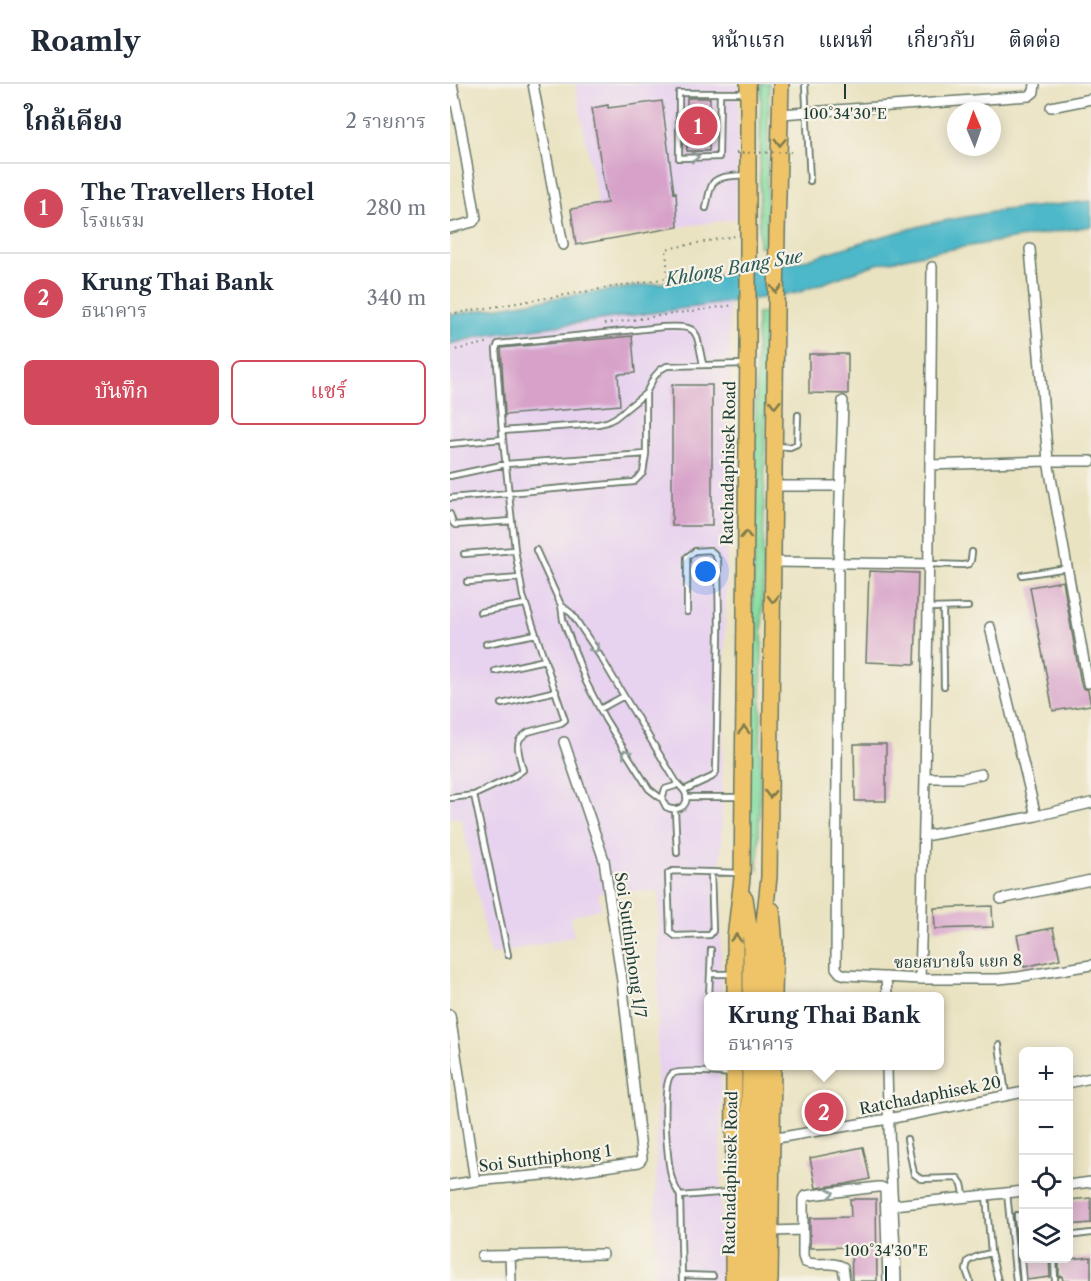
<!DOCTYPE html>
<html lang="th">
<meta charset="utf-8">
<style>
:root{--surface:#fff;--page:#f6f6f7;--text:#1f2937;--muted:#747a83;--line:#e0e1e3;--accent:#d1495b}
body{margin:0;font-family:"Libre Caslon Text","Noto Serif Thai",serif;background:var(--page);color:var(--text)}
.controls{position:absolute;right:18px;bottom:18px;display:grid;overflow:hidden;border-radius:9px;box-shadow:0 3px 15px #0003}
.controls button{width:54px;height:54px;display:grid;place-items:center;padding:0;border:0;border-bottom:2px solid var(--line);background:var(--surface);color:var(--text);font:30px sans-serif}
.compass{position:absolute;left:497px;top:18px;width:54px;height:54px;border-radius:50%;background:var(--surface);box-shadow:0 3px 15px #0003;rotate:358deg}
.you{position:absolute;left:256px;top:488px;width:21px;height:21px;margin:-15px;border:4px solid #fff;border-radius:50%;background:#1a73e8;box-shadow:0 0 0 9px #1a73e833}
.badge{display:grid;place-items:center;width:39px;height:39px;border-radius:50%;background:var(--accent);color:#fff;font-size:20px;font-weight:700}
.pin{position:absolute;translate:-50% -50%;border:3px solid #fff;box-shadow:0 2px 6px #0006}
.popup{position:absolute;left:254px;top:908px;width:240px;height:78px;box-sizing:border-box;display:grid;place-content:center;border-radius:9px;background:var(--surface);filter:drop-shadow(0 2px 4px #0005);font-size:20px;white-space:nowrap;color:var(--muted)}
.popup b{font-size:22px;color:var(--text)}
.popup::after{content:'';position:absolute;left:50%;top:100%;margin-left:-12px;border:12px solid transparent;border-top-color:var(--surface)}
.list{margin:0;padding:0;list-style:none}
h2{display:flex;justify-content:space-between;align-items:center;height:78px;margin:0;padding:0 24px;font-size:26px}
h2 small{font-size:20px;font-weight:400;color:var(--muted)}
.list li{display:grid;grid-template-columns:39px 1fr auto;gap:18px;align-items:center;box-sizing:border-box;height:90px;padding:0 24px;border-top:2px solid var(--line)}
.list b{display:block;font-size:22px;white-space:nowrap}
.list p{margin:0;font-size:20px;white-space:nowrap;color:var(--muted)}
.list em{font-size:20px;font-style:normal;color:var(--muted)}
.actions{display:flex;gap:12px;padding:18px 24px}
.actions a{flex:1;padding:14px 0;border:2px solid var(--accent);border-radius:9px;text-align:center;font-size:21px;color:var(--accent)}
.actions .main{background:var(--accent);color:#fff}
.icon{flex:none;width:33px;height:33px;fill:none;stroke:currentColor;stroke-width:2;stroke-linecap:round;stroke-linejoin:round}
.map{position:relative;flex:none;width:641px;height:1197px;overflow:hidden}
header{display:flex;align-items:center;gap:36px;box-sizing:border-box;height:84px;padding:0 30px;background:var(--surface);border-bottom:2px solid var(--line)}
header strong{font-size:28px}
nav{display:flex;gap:33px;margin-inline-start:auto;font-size:21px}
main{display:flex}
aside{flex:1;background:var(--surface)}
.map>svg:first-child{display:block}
.built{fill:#e7d2ef}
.green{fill:#82da9e;stroke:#508c69;stroke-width:1.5}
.water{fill:#4db8c9;stroke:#367a7e;stroke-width:1.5}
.building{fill:#d7a1c9}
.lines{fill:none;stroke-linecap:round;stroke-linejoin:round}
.service-casing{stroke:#676;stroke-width:8}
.minor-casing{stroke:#676;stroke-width:12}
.primary-casing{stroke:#676;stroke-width:18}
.path{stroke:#676;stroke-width:2;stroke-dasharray:1.5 4.5;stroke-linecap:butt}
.service{stroke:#fff;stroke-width:4.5}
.minor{stroke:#fff;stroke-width:9}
.primary{stroke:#efc469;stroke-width:15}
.path-bridge{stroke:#676;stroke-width:2;stroke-dasharray:1.5 4.5;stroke-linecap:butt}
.oneway{stroke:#7d7a4c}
.oneway2{stroke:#8f9e9a}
.ticks{fill:none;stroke:#1f3d34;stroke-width:2}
.labels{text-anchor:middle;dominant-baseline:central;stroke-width:4.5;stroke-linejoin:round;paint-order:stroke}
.street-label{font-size:16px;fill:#1f3d34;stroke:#f7f3e8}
.water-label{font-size:18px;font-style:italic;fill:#2a5c59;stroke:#f7f3e8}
.ticks-label{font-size:15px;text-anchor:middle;fill:#1f3d34;stroke:#f7f3e8;stroke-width:4.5;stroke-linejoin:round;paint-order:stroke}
</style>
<header>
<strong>Roamly</strong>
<nav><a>หน้าแรก</a><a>แผนที่</a><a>เกี่ยวกับ</a><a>ติดต่อ</a></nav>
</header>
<main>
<aside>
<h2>ใกล้เคียง<small>2 รายการ</small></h2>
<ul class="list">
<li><span class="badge">1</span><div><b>The Travellers Hotel</b><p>โรงแรม</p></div><em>280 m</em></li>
<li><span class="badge">2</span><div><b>Krung Thai Bank</b><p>ธนาคาร</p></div><em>340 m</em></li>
</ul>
<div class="actions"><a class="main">บันทึก</a><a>แชร์</a></div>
</aside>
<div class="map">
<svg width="641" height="1197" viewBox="0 0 641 1197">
<rect width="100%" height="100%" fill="#f7f3e8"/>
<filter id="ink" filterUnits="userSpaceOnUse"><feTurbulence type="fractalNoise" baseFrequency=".0167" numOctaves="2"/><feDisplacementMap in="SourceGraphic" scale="12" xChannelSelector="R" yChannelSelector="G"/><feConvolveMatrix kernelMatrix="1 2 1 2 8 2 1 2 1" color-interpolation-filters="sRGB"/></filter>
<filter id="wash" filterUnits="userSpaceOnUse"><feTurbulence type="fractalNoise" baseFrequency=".008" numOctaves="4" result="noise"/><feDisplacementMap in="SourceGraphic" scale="24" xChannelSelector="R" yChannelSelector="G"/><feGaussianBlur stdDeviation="1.35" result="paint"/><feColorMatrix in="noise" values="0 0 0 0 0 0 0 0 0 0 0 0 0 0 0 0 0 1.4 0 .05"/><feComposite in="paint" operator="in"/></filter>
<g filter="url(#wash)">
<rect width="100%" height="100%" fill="#eae3c2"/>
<path class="built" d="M125,0H288L287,135L228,143L126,161L121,125L148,120Z
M279,218L280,290L271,776V912H258V982H271L270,1197H205L209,808L170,806L148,809L152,824L120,833L124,852L40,871L11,733L0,734V261L38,251Z"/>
<path class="green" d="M311,0H319L316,162H309Z
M317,229L309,754L308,787L297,745L304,475L307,230Z"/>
<path class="water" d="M641,117V142L478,169L423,181L347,209L32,252L0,260V231L111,213L226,197H241L351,177L426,154L482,139L554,126Z"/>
<g id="blocks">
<path class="building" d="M237,14H260L259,67H237Z
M212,17L224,109L226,108L228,143L126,161L121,125L157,119L142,24L158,21V24Z
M182,252L185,289L168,290L170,321L55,331L51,264Z
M359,270H398V310L359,309Z
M222,301H262V442H222Z
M419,487L468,489L465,580L416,578Z
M613,497L631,600L633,604L638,606L641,621L603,627L580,503Z
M404,660H436V717H405Z
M542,822L543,843L485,845L484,824Z
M603,844L610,875L574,883L567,851Z
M413,1063L420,1095L396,1100L366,1104L360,1074Z
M641,1114V1139L618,1141V1116Z
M400,1115H426L427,1197H402L401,1163L360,1164V1134L401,1133Z
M641,1173V1197H613L612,1192L609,1193V1176Z
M575,1174H599L600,1193L577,1196Z"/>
</g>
</g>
<g filter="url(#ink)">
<use href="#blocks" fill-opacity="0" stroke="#676" stroke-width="1.5"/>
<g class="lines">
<defs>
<path id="service" d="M355,0L360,97
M270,9L269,73L229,74V9H297
M256,124C258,116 259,105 263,99C269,91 287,92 296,91
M253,280C245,246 251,241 213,243L48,260L46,265L52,347L148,340L157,338L165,334L196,309L204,293L210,286L217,282L295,280
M0,360L53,355
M326,362L340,363L347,360L348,331
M0,392L56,380L196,370
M0,414L184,398L193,389L196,370V309
M0,430L3,439L5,441L62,437
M86,466L111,521L113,536L136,598L155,635L199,705L212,715
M14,470L65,466
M479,480L513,481L519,480L521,476L522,468
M572,491L617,484
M17,498L70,494
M111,521L122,530L152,575L174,612
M479,524L518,523
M493,524L494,602
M30,528L75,520
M36,560L86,550
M45,587L95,576
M52,620L106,607
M150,625L174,612L227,699
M227,699C230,703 235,706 236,711C239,724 225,728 216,723L212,715L215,705L225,702Z
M234,706L262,693L266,688L269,547L268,477L264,469L260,466L245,467L237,473V528
M24,711L63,693L73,686C71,678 65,662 70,655C71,653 77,649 78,648L111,639L115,636L73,512L65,466L52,347
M237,713H291
M0,714L24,711L58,871
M225,726L227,769
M261,788L263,847L260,851L225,852L220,848L218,789L223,787L290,789
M260,890L261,866
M259,912L260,890H282
M258,934V926
M549,961L556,1011
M457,1055L464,1090L471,1095L508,1094L512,1100L515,1114
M557,1109L566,1197
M536,1111L541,1169L548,1197
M230,1112C227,1106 224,1101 222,1095C217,1080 210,998 222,990C230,985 271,989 282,990
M567,1131L573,1197
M618,1152L641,1149
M604,1174L605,1197
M232,1191L263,1192
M232,1197L230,1112L280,1108
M520,1197L516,1186L518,1177L528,1172L541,1169"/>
<path id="minor" d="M83,0L113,161
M601,23L641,15
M331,30L579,12L584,8L585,0
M0,144L23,138L26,134L11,45L2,0
M580,165L598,377L638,599
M393,317L388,479L386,884L390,889L396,891L470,895H549L568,893L641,881
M480,381L598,377H641
M324,402H391
M323,478L479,480
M540,543L586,732
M475,694H513L531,690
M474,752L586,732L641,719
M551,815L641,796
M436,893L437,912
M470,895C477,658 480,420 482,183
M0,931L25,1097
M437,982C438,1053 444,1125 446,1197
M618,999L641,994
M321,1055L438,1035L574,1008
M0,1101L25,1097L105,1090L189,1078L192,1074L172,897L154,776L114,658
M618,1101L641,1098
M444,1121L574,1107
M321,1147L353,1146
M60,1171L61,1197
M32,1172L153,1170
M395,1197L393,1183C381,1176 367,1183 355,1178L353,1172V1115L356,1112L361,1111L428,1103H431L435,1105L438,1197"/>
<path id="primary" d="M295,814L301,857V912
M322,826L325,862L324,912
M285,912V854L292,794L298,261V0
M311,912L312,857L319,793L327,148L331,0
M283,1197L284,982
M296,1197L300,982
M308,1197L310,982
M320,1197L323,982"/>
</defs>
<use href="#service" class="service-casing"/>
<use href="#minor" class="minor-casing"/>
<use href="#primary" class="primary-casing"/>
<path class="path" d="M0,230L218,194L216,165L285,152
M154,240L284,221
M0,267L41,258"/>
<use href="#service" class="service"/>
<use href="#minor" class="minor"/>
<use href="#primary" class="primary"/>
<path class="path-bridge" d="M286,69L341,68"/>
</g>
<defs><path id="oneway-chevron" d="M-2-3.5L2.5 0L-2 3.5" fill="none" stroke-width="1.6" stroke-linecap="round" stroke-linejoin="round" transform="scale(1.5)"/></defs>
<g class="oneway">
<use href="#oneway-chevron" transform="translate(330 58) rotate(92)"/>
<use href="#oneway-chevron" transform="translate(326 205) rotate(91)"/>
<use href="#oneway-chevron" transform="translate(325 320) rotate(91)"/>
<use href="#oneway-chevron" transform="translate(296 451) rotate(-89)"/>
<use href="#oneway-chevron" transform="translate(323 515) rotate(91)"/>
<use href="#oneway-chevron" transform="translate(294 646) rotate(-89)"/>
<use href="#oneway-chevron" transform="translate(320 710) rotate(91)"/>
<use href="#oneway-chevron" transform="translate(286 854) rotate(-86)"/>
</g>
<g class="oneway2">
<use href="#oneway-chevron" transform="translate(245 73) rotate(-1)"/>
<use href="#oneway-chevron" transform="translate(145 565) rotate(55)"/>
<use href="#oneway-chevron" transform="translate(176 669) rotate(-123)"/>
<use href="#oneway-chevron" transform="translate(380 1109) rotate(-7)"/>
</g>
</g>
<path class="ticks" d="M395,0V15M436,1182V1197"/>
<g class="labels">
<g class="street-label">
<text transform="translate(278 379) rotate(-89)">Ratchadaphisek Road</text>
<text transform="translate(181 861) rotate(82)">Soi Sutthiphong 1/7</text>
<text transform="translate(508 877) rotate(-1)">ซอยสบายใจ แยก 8</text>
<text transform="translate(480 1011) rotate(-11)">Ratchadaphisek 20</text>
<text transform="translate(95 1074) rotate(-7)">Soi Sutthiphong 1</text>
<text transform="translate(280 1089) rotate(-89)">Ratchadaphisek Road</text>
</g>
<g class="water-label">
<text transform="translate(284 184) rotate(-10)">Khlong Bang Sue</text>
</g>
</g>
<g class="ticks-label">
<text x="395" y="35">100°34'30"E</text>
<text x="436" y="1172">100°34'30"E</text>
</g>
</svg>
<div class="controls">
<button>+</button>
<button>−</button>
<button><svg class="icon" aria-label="locate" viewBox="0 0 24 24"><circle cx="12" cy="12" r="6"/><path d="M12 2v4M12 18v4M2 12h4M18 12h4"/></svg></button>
<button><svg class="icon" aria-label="layers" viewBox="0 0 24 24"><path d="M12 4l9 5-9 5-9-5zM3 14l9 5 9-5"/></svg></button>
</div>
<svg class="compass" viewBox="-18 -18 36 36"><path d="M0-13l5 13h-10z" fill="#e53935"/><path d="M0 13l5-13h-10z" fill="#747a83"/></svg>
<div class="you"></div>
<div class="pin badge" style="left:248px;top:42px">1</div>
<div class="pin badge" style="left:374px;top:1028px">2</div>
<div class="popup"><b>Krung Thai Bank</b>ธนาคาร</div>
</div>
</main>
